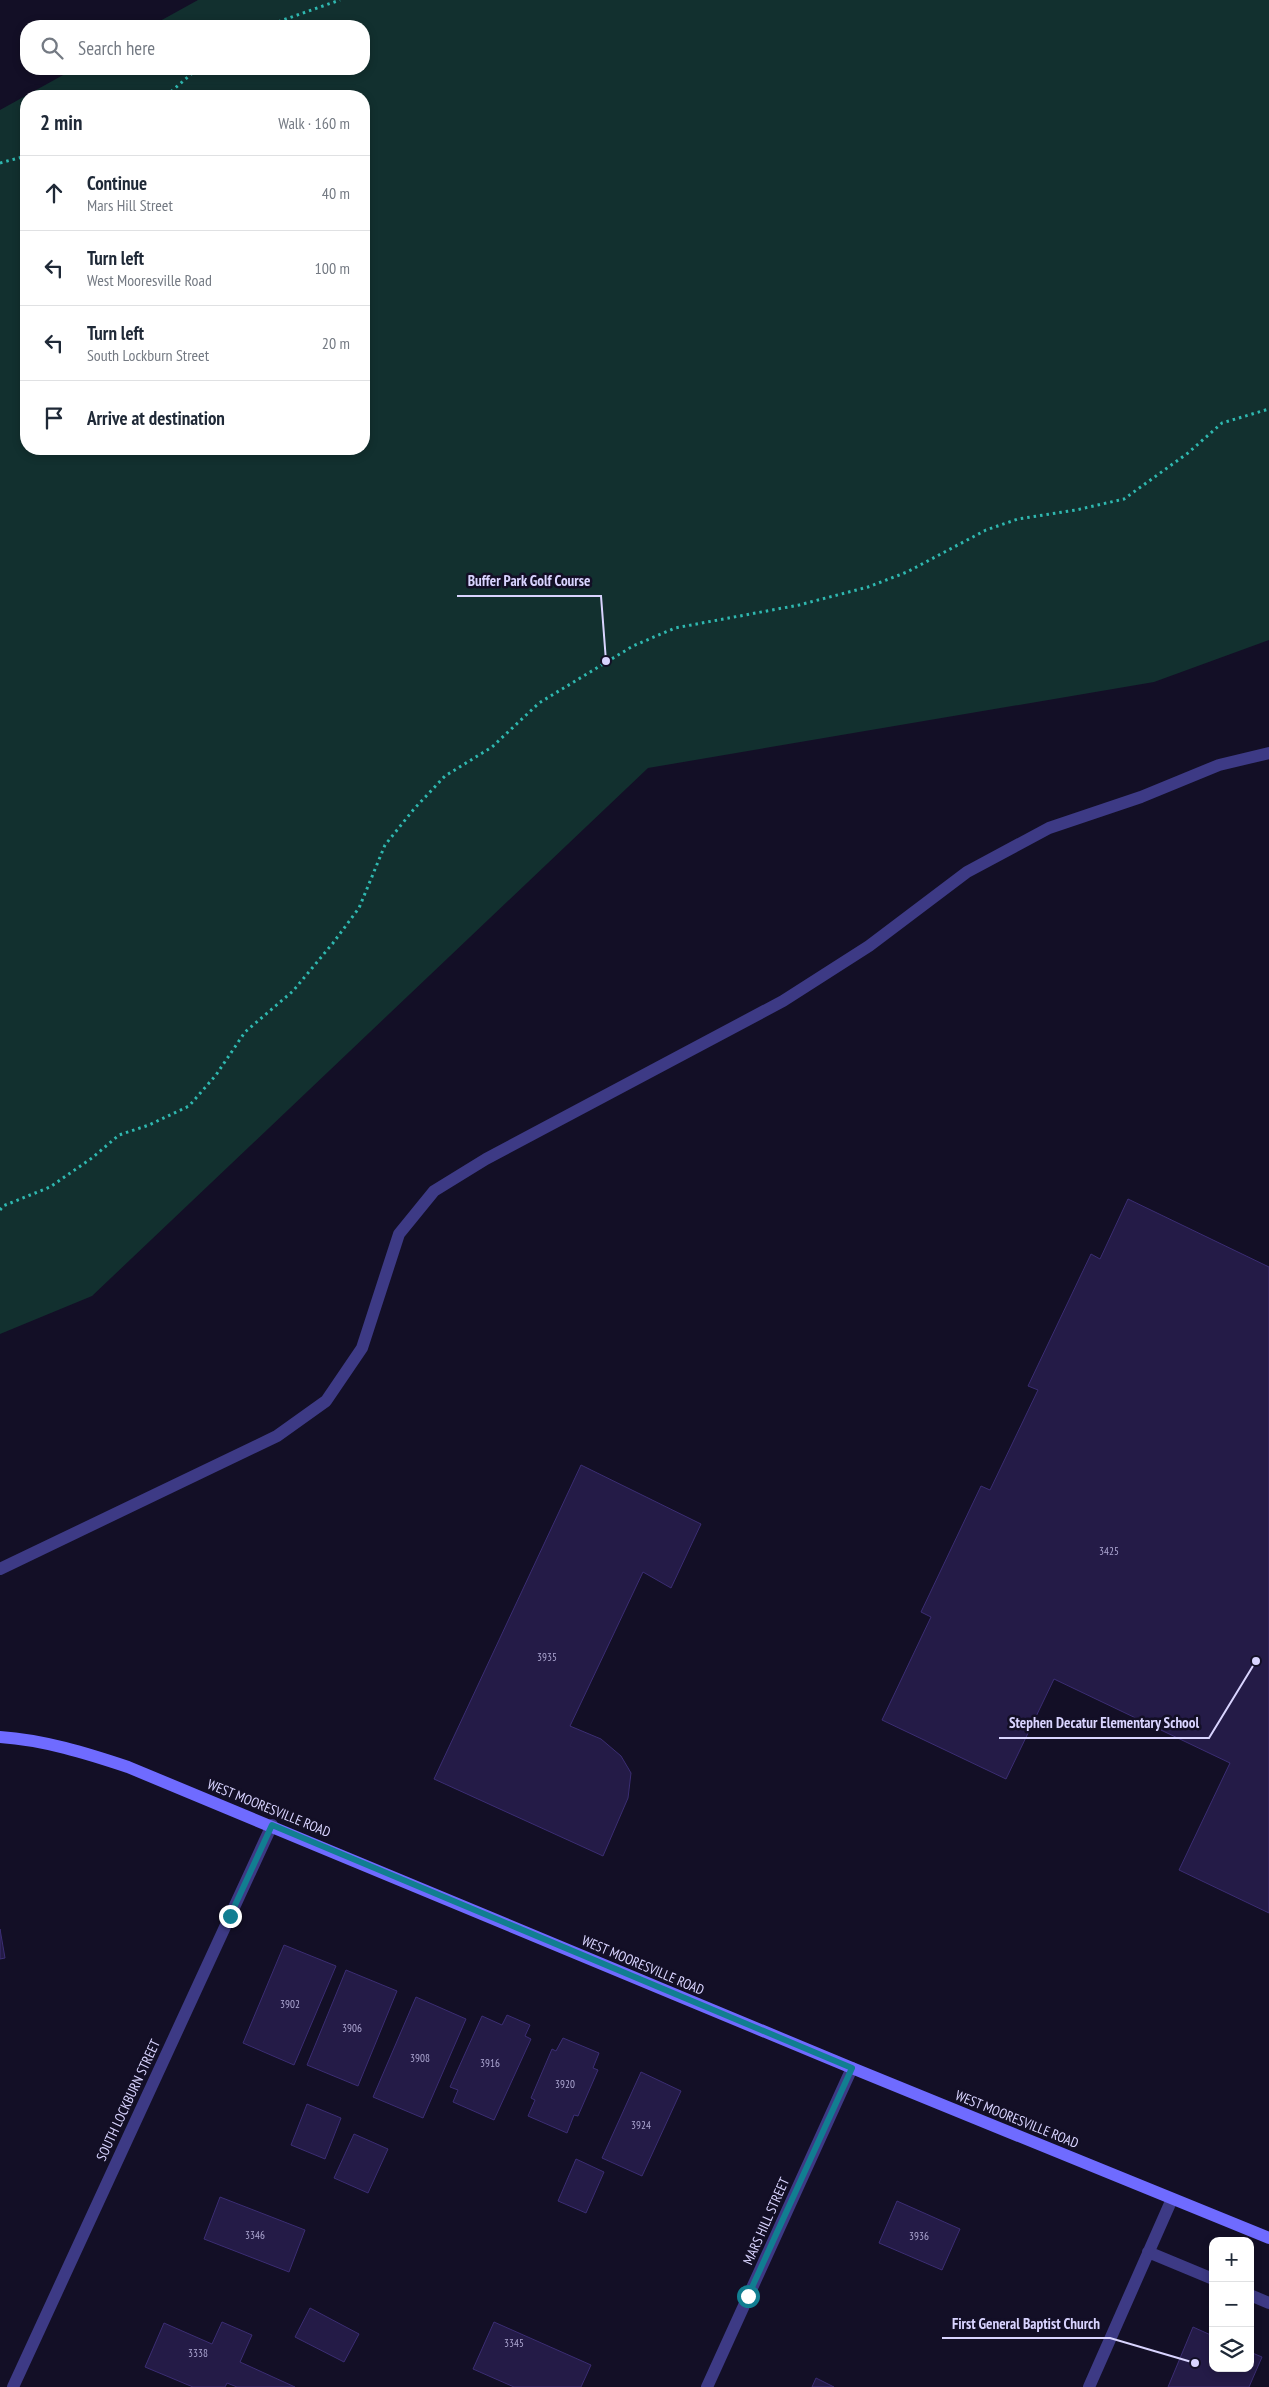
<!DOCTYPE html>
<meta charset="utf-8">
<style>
:root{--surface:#fff;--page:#f2f2f3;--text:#1f2937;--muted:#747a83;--line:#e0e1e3}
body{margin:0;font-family:"PT Sans Narrow",sans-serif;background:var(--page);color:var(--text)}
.controls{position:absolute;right:15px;bottom:15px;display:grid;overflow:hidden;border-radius:10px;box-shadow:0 2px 8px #0003}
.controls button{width:45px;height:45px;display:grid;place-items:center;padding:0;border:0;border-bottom:1px solid var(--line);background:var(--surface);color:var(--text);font:25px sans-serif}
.stop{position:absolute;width:15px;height:15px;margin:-11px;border:4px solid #117e91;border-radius:50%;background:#fff}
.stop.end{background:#117e91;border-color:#fff;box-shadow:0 1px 5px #0008}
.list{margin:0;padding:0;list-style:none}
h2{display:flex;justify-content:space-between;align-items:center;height:65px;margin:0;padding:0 20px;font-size:21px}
h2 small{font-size:16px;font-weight:400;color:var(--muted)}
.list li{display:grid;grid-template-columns:32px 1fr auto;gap:15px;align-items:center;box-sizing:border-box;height:75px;padding:0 20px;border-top:1px solid var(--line)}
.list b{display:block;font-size:19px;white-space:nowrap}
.list p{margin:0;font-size:16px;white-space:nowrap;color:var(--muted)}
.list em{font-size:16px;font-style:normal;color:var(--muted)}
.icon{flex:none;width:28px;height:28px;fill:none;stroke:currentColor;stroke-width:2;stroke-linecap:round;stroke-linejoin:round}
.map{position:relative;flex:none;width:1269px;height:2387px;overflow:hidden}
.search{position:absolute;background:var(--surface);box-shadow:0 2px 8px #0003;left:20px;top:20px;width:350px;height:55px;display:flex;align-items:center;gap:12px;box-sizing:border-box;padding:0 18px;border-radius:20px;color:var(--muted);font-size:19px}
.panel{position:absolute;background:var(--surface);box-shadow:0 2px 8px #0003;left:20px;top:90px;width:350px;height:365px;border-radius:20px}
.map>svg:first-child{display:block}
.green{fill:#12302f;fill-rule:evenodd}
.building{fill:#241b47;stroke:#3b2d73}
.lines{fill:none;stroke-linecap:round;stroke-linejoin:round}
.path{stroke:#2fb8b0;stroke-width:3;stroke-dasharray:2.5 4;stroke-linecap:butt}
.service{stroke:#3d3a85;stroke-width:12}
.minor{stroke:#3d3a85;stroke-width:12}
.secondary{stroke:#6f6bff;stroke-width:12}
.route{stroke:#117e91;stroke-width:6}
.labels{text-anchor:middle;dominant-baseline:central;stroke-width:5;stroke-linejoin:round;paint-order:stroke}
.number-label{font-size:11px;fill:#aca6d1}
.street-label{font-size:14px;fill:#d9d4ff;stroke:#130f26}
.leader{fill:none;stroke:#d9d4ff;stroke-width:2}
.callout-dot{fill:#d9d4ff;stroke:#130f26;stroke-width:2}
.callout-label{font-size:15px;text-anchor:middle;font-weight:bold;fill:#d9d4ff;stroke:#130f26;stroke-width:5;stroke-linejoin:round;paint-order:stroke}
</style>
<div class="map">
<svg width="1269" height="2387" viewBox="0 0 1269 2387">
<rect width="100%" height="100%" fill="#130f26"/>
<path class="green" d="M198,0H1269V640L1154,682L648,768L92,1296L0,1334V110L74,69H364V26H151ZM26,96H364V449H26Z"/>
<path class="building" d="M1128,1199L1269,1267V1913L1179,1870L1230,1763L1054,1679L1006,1779L882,1720L931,1617L921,1612L981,1486L990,1490L1038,1390L1028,1386L1091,1254L1100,1259Z
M581,1465L701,1524L671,1588L643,1572L570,1726L601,1739L621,1756L631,1773L628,1798L603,1856L434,1779Z
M0,1929L5,1958L0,1959Z
M284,1945L336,1966L294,2065L243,2043Z
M346,1970L397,1991L358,2086L307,2065Z
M416,1997L466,2019L423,2118L373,2097Z
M507,2015L530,2025L525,2036L531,2039L494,2120L453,2102L458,2090L450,2087L482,2016L502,2025Z
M563,2038L599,2053L593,2068L598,2070L578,2116L574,2115L567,2133L528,2116L535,2100L531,2098L552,2049L556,2051Z
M641,2072L681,2091L642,2176L602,2158Z
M307,2104L341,2118L325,2159L291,2145Z
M354,2134L388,2149L368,2193L334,2178Z
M576,2159L604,2172L586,2213L558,2201Z
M220,2197L305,2230L289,2272L204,2239Z
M897,2201L960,2229L942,2270L879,2243Z
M310,2308L359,2334L344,2362L295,2337Z
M222,2322L252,2335L240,2362L295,2387H237L227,2383L225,2387H193L145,2367L164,2323L212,2344Z
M494,2322L591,2365L581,2387H514L473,2369Z
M1193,2327L1213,2336V2368H1250V2352L1262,2357L1249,2387H1168Z
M816,2378L834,2387H812Z"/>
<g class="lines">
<path class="path" d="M266,26L340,0
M166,96L197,69
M0,163L26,156
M0,1210L3,1206L50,1187L92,1158L119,1135L149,1125L189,1106L216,1075L245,1032L293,991L333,943L359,908L385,845L414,809L445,776L492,747L539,703L633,646L675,628L799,605L868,587L907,572L986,530L1018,519L1076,510L1124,499L1188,453L1222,423L1269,409"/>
<path class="service" d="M0,1569L277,1436L326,1401L362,1348L399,1234L434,1191L486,1159L783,1001L869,946L967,872L1049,828L1141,797L1219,765L1269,753
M1148,2252L1213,2279
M1250,2295L1269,2303
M1089,2387L1172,2199"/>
<path class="minor" d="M13,2387L272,1825
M707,2387L852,2068"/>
<path class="secondary" d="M0,1737C44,1740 86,1753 128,1767L852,2068L1269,2238"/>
</g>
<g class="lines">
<path class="route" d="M230,1916L272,1825L852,2068L748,2296"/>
</g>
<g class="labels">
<g class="number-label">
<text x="1109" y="1551">3425</text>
<text x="547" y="1657">3935</text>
<text x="290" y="2004">3902</text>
<text x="352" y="2028">3906</text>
<text x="420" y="2058">3908</text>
<text x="490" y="2063">3916</text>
<text x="565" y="2084">3920</text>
<text x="641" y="2125">3924</text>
<text x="255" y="2235">3346</text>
<text x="919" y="2236">3936</text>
<text x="514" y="2343">3345</text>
<text x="198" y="2353">3338</text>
</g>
<g class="street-label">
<text transform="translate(269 1808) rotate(22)">WEST MOORESVILLE ROAD</text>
<text transform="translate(643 1965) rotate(23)">WEST MOORESVILLE ROAD</text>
<text transform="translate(128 2100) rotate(-65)">SOUTH LOCKBURN STREET</text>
<text transform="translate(1017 2119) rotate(22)">WEST MOORESVILLE ROAD</text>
<text transform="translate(766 2221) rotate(-66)">MARS HILL STREET</text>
</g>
</g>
<path class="leader" d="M606 661L601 596H457M1256 1661L1209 1738H999M1195 2363L1110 2338H942"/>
<g class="callout-dot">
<circle cx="606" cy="661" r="5"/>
<circle cx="1256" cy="1661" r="5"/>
<circle cx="1195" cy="2363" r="5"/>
</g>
<g class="callout-label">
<text x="529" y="586">Buffer Park Golf Course</text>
<text x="1104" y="1728">Stephen Decatur Elementary School</text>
<text x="1026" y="2329">First General Baptist Church</text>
</g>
</svg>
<div class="controls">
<button>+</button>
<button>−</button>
<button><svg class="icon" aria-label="layers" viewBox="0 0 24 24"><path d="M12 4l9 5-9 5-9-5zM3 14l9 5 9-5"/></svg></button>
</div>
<div class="stop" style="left:748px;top:2296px"></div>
<div class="stop end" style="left:230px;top:1916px"></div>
<div class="search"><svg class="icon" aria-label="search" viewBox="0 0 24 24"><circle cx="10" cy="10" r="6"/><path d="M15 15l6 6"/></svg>Search here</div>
<section class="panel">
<h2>2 min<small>Walk · 160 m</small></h2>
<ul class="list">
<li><svg class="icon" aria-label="ahead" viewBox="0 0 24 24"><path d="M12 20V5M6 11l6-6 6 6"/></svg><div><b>Continue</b><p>Mars Hill Street</p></div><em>40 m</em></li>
<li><svg class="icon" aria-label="left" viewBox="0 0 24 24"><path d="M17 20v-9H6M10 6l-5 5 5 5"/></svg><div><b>Turn left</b><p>West Mooresville Road</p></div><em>100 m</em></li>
<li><svg class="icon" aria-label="left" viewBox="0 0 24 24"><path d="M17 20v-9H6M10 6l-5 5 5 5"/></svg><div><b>Turn left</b><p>South Lockburn Street</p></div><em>20 m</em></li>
<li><svg class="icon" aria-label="arrive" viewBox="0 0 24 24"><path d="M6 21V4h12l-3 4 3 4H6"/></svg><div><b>Arrive at destination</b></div></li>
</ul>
</section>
</div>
